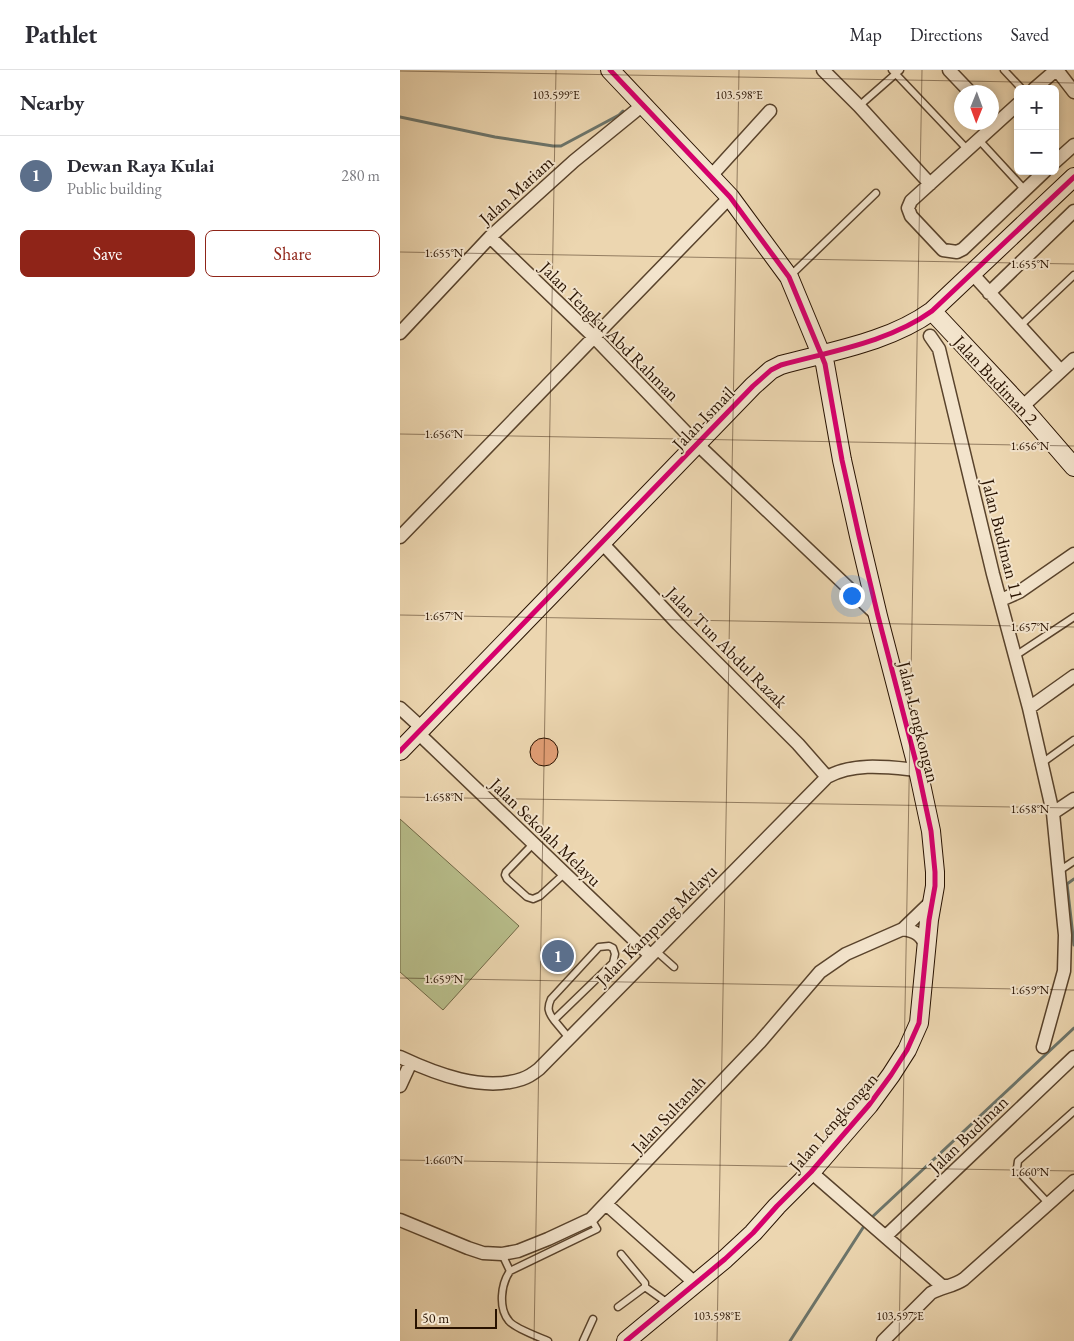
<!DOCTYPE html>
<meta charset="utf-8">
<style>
:root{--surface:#fff;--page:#f2f2f3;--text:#2b2b33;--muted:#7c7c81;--line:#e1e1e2;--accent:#8f2418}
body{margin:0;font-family:"EB Garamond",serif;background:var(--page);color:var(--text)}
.controls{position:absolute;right:15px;top:15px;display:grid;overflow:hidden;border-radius:8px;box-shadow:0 2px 8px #0003}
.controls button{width:45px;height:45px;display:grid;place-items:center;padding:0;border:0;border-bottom:1px solid var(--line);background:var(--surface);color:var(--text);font:25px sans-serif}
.compass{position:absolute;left:554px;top:15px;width:45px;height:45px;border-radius:50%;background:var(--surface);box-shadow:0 2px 8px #0003;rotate:181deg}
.scale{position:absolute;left:15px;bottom:12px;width:82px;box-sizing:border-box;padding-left:5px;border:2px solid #281200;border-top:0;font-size:14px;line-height:18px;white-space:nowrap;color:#281200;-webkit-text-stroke:4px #f3e4cc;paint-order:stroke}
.you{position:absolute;left:451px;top:525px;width:18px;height:18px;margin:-12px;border:4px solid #fff;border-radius:50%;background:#1a73e8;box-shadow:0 0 0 8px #1a73e833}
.badge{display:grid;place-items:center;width:32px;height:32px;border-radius:50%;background:var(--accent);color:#fff;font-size:16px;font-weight:700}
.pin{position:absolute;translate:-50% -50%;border:2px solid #fff;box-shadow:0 1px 5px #0006}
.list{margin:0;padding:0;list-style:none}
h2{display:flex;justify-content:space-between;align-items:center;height:65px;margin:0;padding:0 20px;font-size:21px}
h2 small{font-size:16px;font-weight:400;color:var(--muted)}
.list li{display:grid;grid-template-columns:32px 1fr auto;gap:15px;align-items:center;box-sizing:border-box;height:80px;padding:0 20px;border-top:1px solid var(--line)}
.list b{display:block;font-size:19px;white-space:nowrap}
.list p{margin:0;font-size:16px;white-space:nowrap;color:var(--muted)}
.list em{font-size:16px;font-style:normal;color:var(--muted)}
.actions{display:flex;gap:10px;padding:15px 20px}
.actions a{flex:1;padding:11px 0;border:1px solid var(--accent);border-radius:8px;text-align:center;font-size:18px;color:var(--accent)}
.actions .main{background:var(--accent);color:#fff}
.map{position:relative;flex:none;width:674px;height:1271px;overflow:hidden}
header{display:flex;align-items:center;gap:30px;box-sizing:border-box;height:70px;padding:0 25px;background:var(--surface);border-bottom:1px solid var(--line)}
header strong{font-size:24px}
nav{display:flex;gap:28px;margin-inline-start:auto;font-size:18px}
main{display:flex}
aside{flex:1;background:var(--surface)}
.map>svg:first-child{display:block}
.green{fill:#b8be8b;stroke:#706846}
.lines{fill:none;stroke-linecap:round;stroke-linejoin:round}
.stream{stroke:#6c756b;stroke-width:3}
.building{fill:#e19e75;stroke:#281200}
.lane-casing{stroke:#59432c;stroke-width:9}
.street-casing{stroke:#59432c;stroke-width:15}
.secondary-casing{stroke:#281200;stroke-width:20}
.lane{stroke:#f3e4cc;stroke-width:6}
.street{stroke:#f3e4cc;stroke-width:12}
.secondary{stroke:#f3e4cc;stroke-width:18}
.cycleway-casing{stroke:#f3e4cc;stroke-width:8}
.cycleway{stroke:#d6006c;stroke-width:5}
.ticks{fill:none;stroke:#281200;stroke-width:1;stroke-opacity:0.45}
.labels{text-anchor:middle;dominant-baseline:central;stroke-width:4;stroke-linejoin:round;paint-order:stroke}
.street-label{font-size:18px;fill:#281200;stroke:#f3e4cc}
.ticks-label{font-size:12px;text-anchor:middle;fill:#281200;stroke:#f3e4cc;stroke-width:4;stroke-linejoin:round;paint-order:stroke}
</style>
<header>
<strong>Pathlet</strong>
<nav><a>Map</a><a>Directions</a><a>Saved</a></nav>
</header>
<main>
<aside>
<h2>Nearby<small></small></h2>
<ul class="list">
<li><span class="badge" style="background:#5c6f8a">1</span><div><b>Dewan Raya Kulai</b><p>Public building</p></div><em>280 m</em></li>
</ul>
<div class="actions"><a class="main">Save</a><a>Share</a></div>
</aside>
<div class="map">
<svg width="674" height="1271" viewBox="0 0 674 1271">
<rect width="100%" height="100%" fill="#ecd6b0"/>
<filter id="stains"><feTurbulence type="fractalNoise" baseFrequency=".004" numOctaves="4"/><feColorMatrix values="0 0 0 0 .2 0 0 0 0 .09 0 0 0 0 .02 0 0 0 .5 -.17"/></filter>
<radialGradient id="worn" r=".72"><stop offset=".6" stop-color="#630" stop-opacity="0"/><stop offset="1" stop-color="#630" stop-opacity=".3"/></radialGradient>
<path class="green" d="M0,749L119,856L43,940L0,902Z"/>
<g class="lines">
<path class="stream" d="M0,47L95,67L153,76H161L219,45L223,41
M674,809L667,814L674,875
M470,1149L674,958
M390,1271L466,1153"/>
</g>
<path class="building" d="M130 682a14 14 0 1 1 28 0a14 14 0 1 1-28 0Z"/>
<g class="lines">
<defs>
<path id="lane" d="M492,0L567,79
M604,0L622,19
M459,36L500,0
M579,70L625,120
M390,206L476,123
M620,256L674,205
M615,586L674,547
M642,693L674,670
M134,773L106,802L105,805L107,809L127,827L133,829L140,826L164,804
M659,801L674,791
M256,881L274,897
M154,950L213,893L215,884L213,878L209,876L199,877L151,929C147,938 148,942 154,950L169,968
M649,1134L619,1102L617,1098L618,1091L674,1041
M102,1184L110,1201
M245,1217L269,1234
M218,1237L245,1217V1213L221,1184
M148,1271C139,1267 114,1258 109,1251C98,1238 101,1214 110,1201L197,1159L191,1149
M183,1271L193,1249"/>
<path id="street" d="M423,0L459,36L530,114
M549,0L570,22
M657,0L674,22
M634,19L656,0
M618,34L511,131L508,138L511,146L543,180L557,182L563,179L645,101
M655,92L674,75
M311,106L370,41
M90,167L194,267L297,374L478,546
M578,210L661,301
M589,223L674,141
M0,263L90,167L174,91L244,34
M530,266L539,279L593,504L629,638L653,743L665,865L664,901L643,977
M622,337L674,289
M0,467L330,127
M202,473L278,554L398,674L427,707
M601,530L619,522L674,484
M0,638L23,659
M629,638L674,606
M18,663L250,885
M653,743L674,729
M503,859L532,831
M0,987C36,1004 83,1022 122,1009C128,1007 134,1003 139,999L427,707C455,692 487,697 518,700
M0,1016L11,992
M411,1102L542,1216H549
M206,1134L296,1214
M0,1150L68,1178L83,1183L102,1184L118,1181L148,1169L191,1149L360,972L420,902L446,884L503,859C516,861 521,865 527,877
M486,1166L674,987
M483,1271L531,1223C542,1217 554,1216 564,1209L674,1111"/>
<path id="secondary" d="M210,0L330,127L389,207L421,284L425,294L442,390L459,466L478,546L518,700L531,761L535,802V816L529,850L519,953L507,980L491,1005L469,1035L411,1102L377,1136L353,1163L325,1189L226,1271
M532,241L622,337L674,397
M0,681L353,316L371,300L381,295C432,281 489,272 532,241L674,107"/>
</defs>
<use href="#lane" class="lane-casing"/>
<use href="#street" class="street-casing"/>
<use href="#secondary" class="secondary-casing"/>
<use href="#lane" class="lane"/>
<use href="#street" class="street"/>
<use href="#secondary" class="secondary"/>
<defs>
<path id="cycleway" d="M210,0L330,127L389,207L421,284L425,294L442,390L459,466L478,546L518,700L531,761L535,802V816L529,850L519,953L507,980L491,1005L469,1035L411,1102L377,1136L353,1163L325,1189L226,1271
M0,681L353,316L371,300L381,295C432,281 489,272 532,241L674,107"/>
</defs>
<use href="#cycleway" class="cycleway-casing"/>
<use href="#cycleway" class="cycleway"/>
</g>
<path class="ticks" d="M0,1L674,13M0,182L674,194M0,364L674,376M0,545L674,557M0,727L674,738M0,908L674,920M0,1090L674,1101M134,1271L156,0M317,1271L339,0M499,1271L522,0"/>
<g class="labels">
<g class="street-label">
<text transform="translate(116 120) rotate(-42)">Jalan Mariam</text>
<text transform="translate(210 261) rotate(45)">Jalan Tengku Abd Rahman</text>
<text transform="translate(596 310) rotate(47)">Jalan Budiman 2</text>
<text transform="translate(303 348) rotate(-46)">Jalan Ismail</text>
<text transform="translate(603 469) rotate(76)">Jalan Budiman 11</text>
<text transform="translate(327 577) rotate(45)">Jalan Tun Abdul Razak</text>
<text transform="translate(519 652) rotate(76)">Jalan Lengkongan</text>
<text transform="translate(146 762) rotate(44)">Jalan Sekolah Melayu</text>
<text transform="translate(256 855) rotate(-45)">Jalan Kampung Melayu</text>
<text transform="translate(268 1044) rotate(-47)">Jalan Sultanah</text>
<text transform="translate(433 1052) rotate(-49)">Jalan Lengkongan</text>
<text transform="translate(568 1064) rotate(-44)">Jalan Budiman</text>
</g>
</g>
<g class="ticks-label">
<text x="156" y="29">103.599°E</text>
<text x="339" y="29">103.598°E</text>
<text x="44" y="187">1.655°N</text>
<text x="630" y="198">1.655°N</text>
<text x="44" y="368">1.656°N</text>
<text x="630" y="380">1.656°N</text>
<text x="44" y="550">1.657°N</text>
<text x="630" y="561">1.657°N</text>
<text x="44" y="731">1.658°N</text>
<text x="630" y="743">1.658°N</text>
<text x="44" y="913">1.659°N</text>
<text x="630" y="924">1.659°N</text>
<text x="44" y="1094">1.660°N</text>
<text x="630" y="1106">1.660°N</text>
<text x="317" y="1250">103.598°E</text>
<text x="500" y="1250">103.597°E</text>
</g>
<rect width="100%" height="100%" filter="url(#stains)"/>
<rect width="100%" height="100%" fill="url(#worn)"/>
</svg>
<div class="controls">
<button>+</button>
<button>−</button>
</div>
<svg class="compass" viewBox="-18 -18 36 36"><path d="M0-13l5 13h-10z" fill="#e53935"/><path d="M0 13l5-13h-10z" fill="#7c7c81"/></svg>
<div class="scale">50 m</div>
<div class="you"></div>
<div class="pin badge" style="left:158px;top:886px;background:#5c6f8a">1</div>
</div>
</main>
